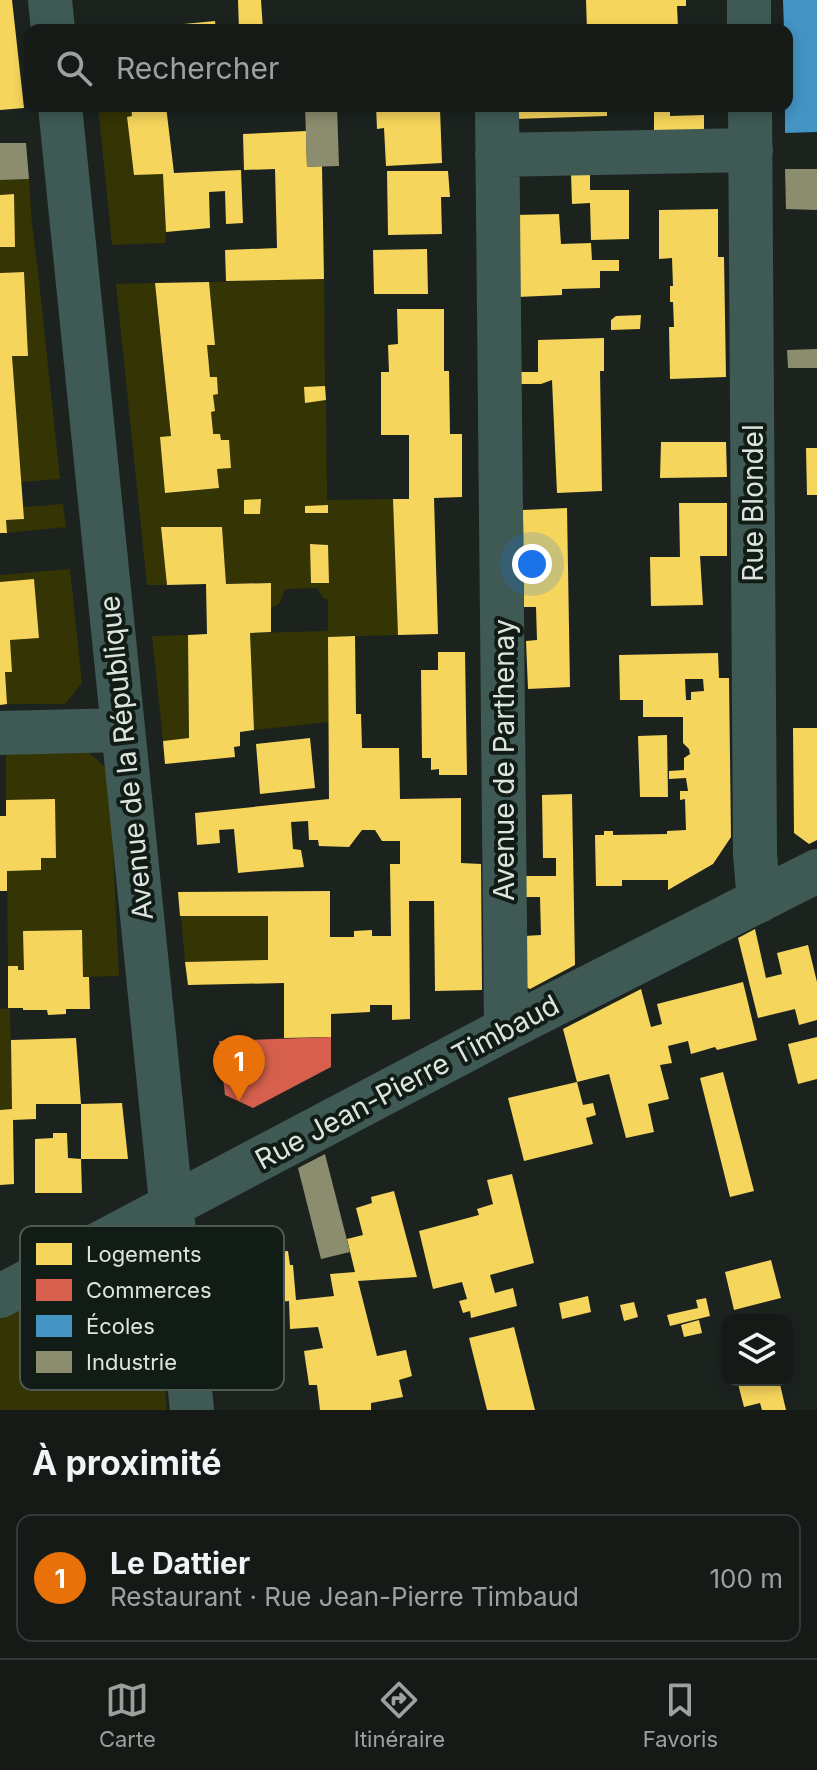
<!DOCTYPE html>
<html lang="fr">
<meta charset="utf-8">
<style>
:root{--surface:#151a17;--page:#1e2320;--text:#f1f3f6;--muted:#9da1a1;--line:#343836;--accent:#99a09b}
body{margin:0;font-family:Inter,sans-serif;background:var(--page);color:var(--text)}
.controls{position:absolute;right:24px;bottom:24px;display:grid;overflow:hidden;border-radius:16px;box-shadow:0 4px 12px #0003}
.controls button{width:72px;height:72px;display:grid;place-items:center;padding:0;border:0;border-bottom:2px solid var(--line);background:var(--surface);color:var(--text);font:40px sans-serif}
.you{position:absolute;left:532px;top:564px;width:28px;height:28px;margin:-20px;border:6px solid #fff;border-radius:50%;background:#1a73e8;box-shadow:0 0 0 12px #1a73e833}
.badge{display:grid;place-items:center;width:52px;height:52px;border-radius:50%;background:var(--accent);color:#fff;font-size:26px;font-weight:700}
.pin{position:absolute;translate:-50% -66px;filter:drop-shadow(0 2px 4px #0008)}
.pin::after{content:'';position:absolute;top:42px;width:28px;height:24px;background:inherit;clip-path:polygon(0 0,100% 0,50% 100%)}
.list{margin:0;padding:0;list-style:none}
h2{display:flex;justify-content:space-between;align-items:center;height:104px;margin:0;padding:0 32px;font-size:34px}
h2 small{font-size:26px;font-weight:400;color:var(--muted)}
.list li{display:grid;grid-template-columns:52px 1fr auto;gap:24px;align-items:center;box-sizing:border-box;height:128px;margin:0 16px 16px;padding:0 16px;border:2px solid var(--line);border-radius:16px}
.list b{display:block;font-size:30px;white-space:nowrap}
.list p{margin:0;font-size:26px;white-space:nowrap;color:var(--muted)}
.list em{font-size:26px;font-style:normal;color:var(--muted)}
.icon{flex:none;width:44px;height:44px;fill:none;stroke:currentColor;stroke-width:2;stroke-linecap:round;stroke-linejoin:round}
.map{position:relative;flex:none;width:817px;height:1410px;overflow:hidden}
.search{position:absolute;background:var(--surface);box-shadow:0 4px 12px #0003;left:24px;right:24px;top:24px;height:88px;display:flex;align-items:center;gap:20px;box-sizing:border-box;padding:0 28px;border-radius:16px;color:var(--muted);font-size:30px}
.sheet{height:248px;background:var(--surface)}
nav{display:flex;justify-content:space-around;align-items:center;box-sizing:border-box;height:112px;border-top:2px solid var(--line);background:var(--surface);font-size:22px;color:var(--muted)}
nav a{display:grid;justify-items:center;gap:4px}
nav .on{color:var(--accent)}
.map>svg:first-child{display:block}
.green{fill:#343404;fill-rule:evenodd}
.homes{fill:#f6d55c;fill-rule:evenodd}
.shops{fill:#d6604d}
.schools{fill:#4393c3}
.industry{fill:#8c8c6e}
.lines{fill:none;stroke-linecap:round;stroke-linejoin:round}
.minor{stroke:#3f5a55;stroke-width:44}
.labels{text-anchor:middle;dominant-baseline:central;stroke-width:8;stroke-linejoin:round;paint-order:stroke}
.street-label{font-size:28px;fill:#dce4de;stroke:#101c15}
.key{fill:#101c15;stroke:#4d5851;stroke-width:2}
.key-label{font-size:22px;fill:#dce4de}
</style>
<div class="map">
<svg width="817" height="1410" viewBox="0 0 817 1410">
<rect width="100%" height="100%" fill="#1c231f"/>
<path class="green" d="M98,106H131L132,116L127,118L134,175L163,174L166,243L112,245Z
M29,179L32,224L38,271L60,479L21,482L12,356L28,355L24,272L0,273V247H14L13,194L0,195V180Z
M324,279L325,386L305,387L306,402L326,400L327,500L393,499L398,635L328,637L329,722L254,730L250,633L328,631V599H324L317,588L288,589L284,591C281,599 282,605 271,607L270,583L226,584L222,527H161L167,585H147L116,284L155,283L171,436L160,437L166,493L219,488L217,469L231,467L229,440H221L220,434H213V432L211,412L215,411L207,345L215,344L209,282ZM311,544L328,545V583L311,582Z
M63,504L66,527L7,533L6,520L24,519L23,507Z
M70,569L82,683L65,704H7L5,672L12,671L10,640L39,638L34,580L0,582V575Z
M188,635L189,738L163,741L152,636Z
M6,751L89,753L109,770L119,976L83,977L81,930L24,931V970H18V966H8L7,871L41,870V858L56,857L55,800H6Z
M181,916H268V960L185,962Z
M10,1008L12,1109L0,1110V1009Z
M125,1252L153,1264L167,1410H0V1318Z"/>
<path class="homes" d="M0,0H12L24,108L0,110Z
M238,0H261L263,30H239Z
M586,0H686V6H677L678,28H669V30H654V28L587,30Z
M215,21L216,30H173V25Z
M131,106H166L174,173L241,170L243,223L226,224L225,191L209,192L210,228L166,232L163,174L134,175L127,117L132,116Z
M376,106H448V108L440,109L442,163L386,166L384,128L377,129Z
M513,106H607V116L514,119Z
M670,110V116L704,115V138L654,140V111Z
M306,131L307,167L322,166L324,279L226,281L225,250L277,248L275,169L244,170L243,134Z
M387,171H448L450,197H441L442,234L388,235Z
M571,173H590V190H629V239L591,240L590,203L572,204Z
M14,194L15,247H0V195Z
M718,209V257H724L726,377L670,379L669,327H674L673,302H670V286H673L672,258L659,259V210Z
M559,214L561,244L591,243L592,260H619V271H600V288L562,289V295L518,297L516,215Z
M427,249L428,294H374L373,250Z
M24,272L28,356H12L24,519L6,520L7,533H0V273Z
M209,282L215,345H207L210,377H217L218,394L213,395L215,411L211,412L213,432V434H220L221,440H229L231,468L217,469L219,488L165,493L160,437L171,436L155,283Z
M397,309H444V371H449L450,434H462V497L434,498L438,634L398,635L393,499H409V435H381V372H389L388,345L398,344Z
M641,315L640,329L611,330V320L616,316Z
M604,338V371H600L602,491L557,493L552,380L541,384H516V372H538V340Z
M325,386L326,400L305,403L304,387Z
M661,442H726L727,477L660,478Z
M806,448H817V495H807Z
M261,499L260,514H244V500Z
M679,503H727V556H700L703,605L651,606L650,557H680Z
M328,505V513H305V506Z
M567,508L570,687L528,689L526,641L537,640L536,607H524L523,510Z
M161,527H222L226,584L271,583V632L250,633L254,730L240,732V746L234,747L235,757L165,764L163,741L189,738L188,635L207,634L206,584L167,585Z
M310,544L328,545L329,583H311Z
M34,579L39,638L10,640L12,672H5L7,704L0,705V582Z
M355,636L356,714H361L362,748H399L400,799L461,798V863L481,864L482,990L435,991L434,901H409L410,1019L392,1020V1005H370V1012L331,1014V1037L284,1038V983L188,985L185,962L268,960V916H180L178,892L330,891V937H354V931L372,930V936H391L390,864H400V841H382L375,830H362L349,847L319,846L318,840H309L308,821L291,822L293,849L301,850L304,867L238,873L234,829L219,830L220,843L197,845L195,813L329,799L328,637Z
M438,652H465L467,775H439V769L431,770V758H422L421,670H438Z
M718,653L719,678H729L731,837L713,864L668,890V880H622V886H596L595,835H604V831H613V835L667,834V831L686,830L685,799L680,800V791H688L686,778L669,779V771L684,770V758L690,754L689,749L683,743V717H643V700H620L619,655ZM685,679H703L704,691L691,692V700H686Z
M793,728H817V840L809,844L794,833Z
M667,735L668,797H640L638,736Z
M310,738L315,788L260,794L256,744Z
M572,794L575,965L530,989L524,986V936L541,935L540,897H517L516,876H556V858H543L542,795Z
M55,799L56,858H41V870L7,871V891H0V816H6V800Z
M755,929L766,978L782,974L777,953L808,945L817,982V1020L799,1025L795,1009L758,1018L738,938Z
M82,930L83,977H89L90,1009H66V1014L48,1015L47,1010H23V1008H8V966H18V970H24L23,931Z
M743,982L757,1040L717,1050L715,1047L691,1054L688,1041L668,1046L672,1063L660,1065L669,1099L648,1104L654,1132L626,1138L609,1074L577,1082L583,1105L593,1103L596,1115L586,1118L593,1144L524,1161L508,1098L577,1082L563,1029L641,989L651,1027L662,1024L657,1004Z
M817,1037V1079L798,1084L788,1044Z
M76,1038L81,1104L122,1103L128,1159H81V1104H36V1119L13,1120L14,1184L0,1185V1110L12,1109L11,1040Z
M723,1072L754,1191L730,1197L700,1078Z
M53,1133H67L68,1158L81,1159L82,1193H35V1139L53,1138Z
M512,1174L534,1263L490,1275L495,1293L513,1288L517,1306L471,1318L470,1311L463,1313L459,1301L467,1299L462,1282L433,1289L419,1231L479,1215L477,1209L493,1204L487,1180Z
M394,1191L417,1277L358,1281L377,1356L406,1350L412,1376L399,1380L403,1397L371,1403V1410H320L317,1385H309L304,1351L323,1348L318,1327L290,1329L289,1301L279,1302L285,1357L226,1362L214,1248L273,1242L275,1252L288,1251L290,1265H293L296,1300L334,1296L330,1274L355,1272L347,1239L363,1235L356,1208L372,1203L371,1197Z
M771,1260L781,1298L734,1310L725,1272Z
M588,1296L591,1312L562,1319L559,1303Z
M706,1298L710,1316L670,1326L667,1315L698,1308L696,1300Z
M634,1302L638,1317L624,1321L620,1305Z
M699,1320L702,1333L684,1337L681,1325Z
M514,1327L535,1410H487L469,1338Z
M737,1380H779L786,1410H762L760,1403L744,1407Z"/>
<path class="shops" d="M331,1037V1067L253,1108L225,1095L219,1041Z"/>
<path class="schools" d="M783,0H817V132L785,133V106H787V30H784Z"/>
<path class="industry" d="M305,106H337L339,166L307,167Z
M0,143H26L29,179L0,180Z
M785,169H817V210L786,209Z
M817,349V368H788L787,350Z
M325,1154L350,1252L321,1259L298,1168Z"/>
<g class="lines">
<path class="minor" d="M50,0L53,30
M749,0V30
M60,106L192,1410
M497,106L506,1029
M750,106L755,854L759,901
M497,155L751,150
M0,733L123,730
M0,1296L506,1029L817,871"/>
</g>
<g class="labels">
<g class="street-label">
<text transform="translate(753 503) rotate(-90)">Rue Blondel</text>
<text transform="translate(126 758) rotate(-96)">Avenue de la République</text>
<text transform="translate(504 760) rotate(-90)">Avenue de Parthenay</text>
<text transform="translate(407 1082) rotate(-28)">Rue Jean-Pierre Timbaud</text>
</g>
</g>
<rect x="20" y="1226" width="264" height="164" rx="12" class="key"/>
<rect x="36" y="1243" width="36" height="22" fill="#f6d55c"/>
<rect x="36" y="1279" width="36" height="22" fill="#d6604d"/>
<rect x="36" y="1315" width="36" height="22" fill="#4393c3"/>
<rect x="36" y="1351" width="36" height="22" fill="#8c8c6e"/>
<g class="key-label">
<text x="86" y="1262">Logements</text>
<text x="86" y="1298">Commerces</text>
<text x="86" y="1334">Écoles</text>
<text x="86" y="1370">Industrie</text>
</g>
</svg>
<div class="controls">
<button><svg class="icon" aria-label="layers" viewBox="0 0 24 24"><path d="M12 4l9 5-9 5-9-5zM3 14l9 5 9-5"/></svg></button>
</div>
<div class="you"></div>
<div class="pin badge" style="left:239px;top:1101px;background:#e8710a">1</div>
<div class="search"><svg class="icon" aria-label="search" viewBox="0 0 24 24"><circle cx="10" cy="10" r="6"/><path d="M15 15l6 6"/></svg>Rechercher</div>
</div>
<section class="sheet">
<h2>À proximité<small></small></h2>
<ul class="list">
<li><span class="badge" style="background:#e8710a">1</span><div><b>Le Dattier</b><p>Restaurant · Rue Jean-Pierre Timbaud</p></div><em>100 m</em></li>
</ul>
</section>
<nav>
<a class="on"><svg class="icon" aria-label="map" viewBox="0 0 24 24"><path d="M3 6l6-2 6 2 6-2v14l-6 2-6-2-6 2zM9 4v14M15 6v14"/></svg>Carte</a>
<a><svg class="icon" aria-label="directions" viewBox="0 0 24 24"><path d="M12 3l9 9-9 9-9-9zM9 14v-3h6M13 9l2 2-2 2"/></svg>Itinéraire</a>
<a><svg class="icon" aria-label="saved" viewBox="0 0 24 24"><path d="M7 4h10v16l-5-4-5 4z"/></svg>Favoris</a>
</nav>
